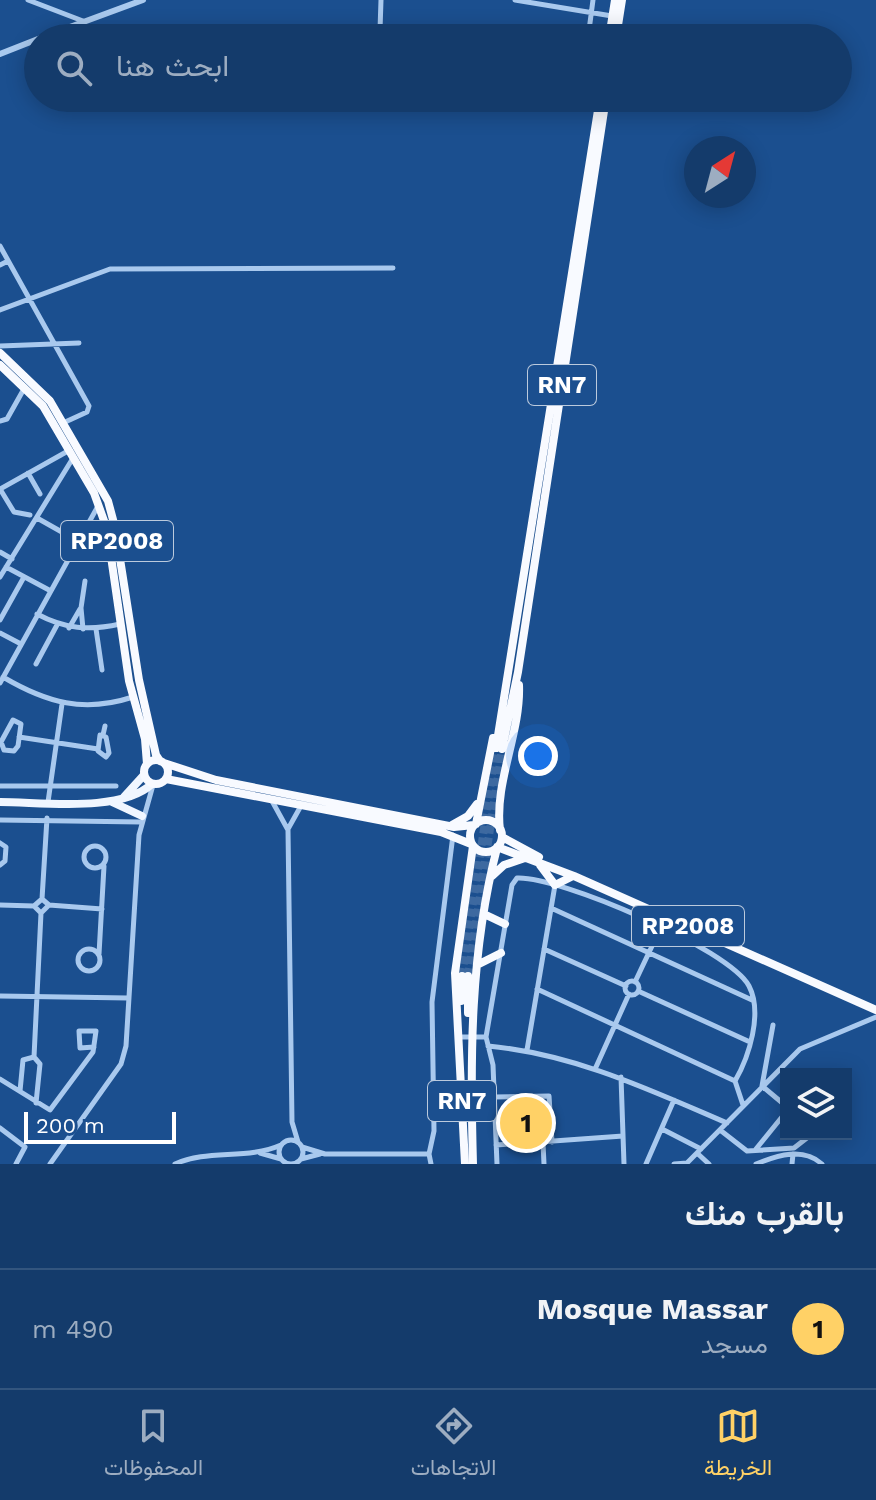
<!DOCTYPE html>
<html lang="ar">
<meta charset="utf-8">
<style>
:root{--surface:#143b6b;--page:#1d4271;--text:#f1f3f6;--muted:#9dadc1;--line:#33557e;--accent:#ffd166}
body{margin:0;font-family:"Work Sans",Vazirmatn,sans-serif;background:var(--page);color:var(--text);direction:rtl}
.controls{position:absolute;right:24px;bottom:24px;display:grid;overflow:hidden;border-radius:0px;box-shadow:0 4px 20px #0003}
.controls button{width:72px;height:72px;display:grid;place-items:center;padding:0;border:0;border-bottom:2px solid var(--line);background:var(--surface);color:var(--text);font:40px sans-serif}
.compass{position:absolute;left:684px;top:136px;width:72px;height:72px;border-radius:50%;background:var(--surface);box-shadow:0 4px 20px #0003;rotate:36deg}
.scale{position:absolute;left:24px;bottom:20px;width:152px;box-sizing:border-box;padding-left:8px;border:4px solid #fff;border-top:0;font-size:22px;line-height:28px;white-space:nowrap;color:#fff;-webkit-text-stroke:6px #1b4f8f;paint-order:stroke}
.you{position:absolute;left:538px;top:756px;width:28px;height:28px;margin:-20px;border:6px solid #fff;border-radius:50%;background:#1a73e8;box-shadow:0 0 0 12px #1a73e833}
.badge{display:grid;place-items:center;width:52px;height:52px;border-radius:50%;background:var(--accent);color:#111;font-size:26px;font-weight:700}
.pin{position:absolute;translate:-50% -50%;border:4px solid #fff;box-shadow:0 2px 8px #0006}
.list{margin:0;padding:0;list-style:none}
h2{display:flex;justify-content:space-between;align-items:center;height:104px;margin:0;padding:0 32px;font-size:34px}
h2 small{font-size:26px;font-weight:400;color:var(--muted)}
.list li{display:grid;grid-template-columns:52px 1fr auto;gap:24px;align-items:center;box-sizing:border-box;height:120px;padding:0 32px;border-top:2px solid var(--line)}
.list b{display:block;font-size:30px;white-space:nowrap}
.list p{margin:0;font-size:26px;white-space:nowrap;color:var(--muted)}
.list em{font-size:26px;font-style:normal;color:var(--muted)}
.icon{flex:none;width:44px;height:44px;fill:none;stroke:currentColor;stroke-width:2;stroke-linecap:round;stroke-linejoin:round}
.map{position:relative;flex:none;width:876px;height:1164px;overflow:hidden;direction:ltr}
.search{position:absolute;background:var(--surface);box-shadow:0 4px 20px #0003;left:24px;right:24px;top:24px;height:88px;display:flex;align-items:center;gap:20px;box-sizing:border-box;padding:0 28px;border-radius:44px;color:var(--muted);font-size:30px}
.sheet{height:224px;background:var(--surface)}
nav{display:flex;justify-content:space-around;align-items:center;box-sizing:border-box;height:112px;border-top:2px solid var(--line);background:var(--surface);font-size:22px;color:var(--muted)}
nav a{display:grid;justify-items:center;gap:4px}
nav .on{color:var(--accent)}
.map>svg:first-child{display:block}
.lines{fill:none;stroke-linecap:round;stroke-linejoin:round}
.trunk-tunnel{stroke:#3d69a0;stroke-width:8;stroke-dasharray:8 4;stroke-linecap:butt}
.minor{stroke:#a9c9ee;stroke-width:5}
.tertiary{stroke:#a9c9ee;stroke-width:6}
.primary{stroke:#f0f6ff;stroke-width:8}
.trunk{stroke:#f8faff;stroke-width:8}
.labels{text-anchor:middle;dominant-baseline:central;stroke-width:6;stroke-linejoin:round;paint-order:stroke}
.shield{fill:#1b4f8f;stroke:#bbcadd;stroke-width:2}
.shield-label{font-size:24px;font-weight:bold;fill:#fff}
</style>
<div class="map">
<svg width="876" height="1164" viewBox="0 0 876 1164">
<rect width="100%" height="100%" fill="#1b4f8f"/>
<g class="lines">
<path class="trunk-tunnel" d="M462,976L496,748
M468,976L502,749"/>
<path class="minor" d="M28,0L83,21
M515,0L612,16
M380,30L381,0
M588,38L593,0
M585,98L597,112
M0,246L89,406L87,412L63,423
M0,265L8,261
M0,310L110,269L393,268
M0,346L79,343
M0,421L7,419L25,387
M28,473L40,494
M0,489L68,451
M0,489L14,512L30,515
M37,518L76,540
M0,552L12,559
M6,567L49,590
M0,577L73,458
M37,614C65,629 89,631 120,624
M0,620L24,577
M69,628L80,609
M83,629L81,608L85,581
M96,629L102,670
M0,633L21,644
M36,664L57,625
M3,677C47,703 84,713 133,697
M0,683L98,506
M13,720L21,724L18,746L14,751L4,750L1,742Z
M100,735L106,737L109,753L106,757L98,751Z
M103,735L105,726
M19,737L98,749
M0,786H116
M272,801L288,830L292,1122L298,1142
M48,802L62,704
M0,820L141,822
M288,829L302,804
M0,843L6,847L5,861L0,865
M84 857a11 11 0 1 1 22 0a11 11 0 1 1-22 0Z
M42,899L47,818
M0,905L34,906L41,913L49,905L42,899L34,906
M49,905L102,909
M551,908L752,1000
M78 960a11 11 0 1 1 22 0a11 11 0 1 1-22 0Z
M544,949L626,986
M99,954L104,866
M625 988a7 7 0 1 1 14 0a7 7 0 1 1-14 0Z
M635,982L662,925
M537,989L735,1081L743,1105
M638,991L750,1042
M0,996L128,998
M773,1025L762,1086L786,1106
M458,1037H486
M488,1046C574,1054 648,1089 727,1123
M527,1050L555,885
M596,1067L629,994
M621,1077L624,1164
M0,1079L50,1110L93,1052L96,1031H79L80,1048L94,1047
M20,1091L23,1060L34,1057
M494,1097L549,1096L552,1142
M36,1103L40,1064L34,1057L41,913
M0,1128L25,1147L16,1164
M662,1129L701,1149
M720,1130L747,1151L794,1148L812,1134
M279 1152a12 12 0 1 1 24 0a12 12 0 1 1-24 0Z
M543,1143L544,1164
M496,1145L623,1136
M302,1147L325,1154H429
M756,1149L786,1112
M260,1153L281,1159
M697,1153L709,1164
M301,1159L320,1154
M50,1164L121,1064L126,1046L139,835L153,785
M175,1164C208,1149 247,1160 281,1145
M431,1164L429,1154L434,1131L432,1002L453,835
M497,1164L493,1065L486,1037L512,885L517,878C560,876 729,949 749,986C763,1013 749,1057 735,1081
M646,1164L674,1100
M674,1164L687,1163L800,1049L876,1017
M756,1164C778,1155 803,1147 822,1164
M792,1164L793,1154"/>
<path class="tertiary" d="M40,38L143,0
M0,54L38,39"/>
<path class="primary" d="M124,797L144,775
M0,802C43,802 120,813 152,784
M112,802L142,816"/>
<path class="trunk" d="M609,38L615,0
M616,38L622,0
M0,353L50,401L108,501L115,527L139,680L156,755L160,761
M0,365L43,406L94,493L107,529L129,681L145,739L147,764
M496,748L600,98
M502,749L518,672L606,98
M144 772a12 12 0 1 1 24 0a12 12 0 1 1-24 0Z
M164,763L216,780L454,827L474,825
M166,779L441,832L471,844
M470 836a16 16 0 1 1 32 0a16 16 0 1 1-32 0Z
M476,824L493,738
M452,825L468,816L477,804
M500,830C494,782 521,733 519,685
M502,837L539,857
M497,847L574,876L876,1010
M540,865L555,885L573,876
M492,876L504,865L525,858
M484,914L505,924
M477,965L501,953
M461,1001L462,976
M468,1013V976
M465,1164L455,973L473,846
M473,1164C470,1058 470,952 497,848"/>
</g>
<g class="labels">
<g class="shield">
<rect x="528" y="365" width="68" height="40" rx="6"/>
<rect x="61" y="521" width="112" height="40" rx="6"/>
<rect x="632" y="906" width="112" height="40" rx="6"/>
<rect x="428" y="1081" width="68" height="40" rx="6"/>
</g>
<g class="shield-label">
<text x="562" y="385">RN7</text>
<text x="117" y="541">RP2008</text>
<text x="688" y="926">RP2008</text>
<text x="462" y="1101">RN7</text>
</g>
</g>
</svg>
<div class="controls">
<button><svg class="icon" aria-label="layers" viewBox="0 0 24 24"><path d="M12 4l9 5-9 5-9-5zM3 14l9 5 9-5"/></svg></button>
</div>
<svg class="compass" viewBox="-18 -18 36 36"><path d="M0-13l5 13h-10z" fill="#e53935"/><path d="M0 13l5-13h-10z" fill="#9dadc1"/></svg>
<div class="scale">200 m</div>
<div class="you"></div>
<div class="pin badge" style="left:526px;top:1123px">1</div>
<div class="search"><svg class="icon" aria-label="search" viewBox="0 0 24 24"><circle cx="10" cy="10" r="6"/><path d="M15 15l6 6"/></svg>ابحث هنا</div>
</div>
<section class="sheet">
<h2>بالقرب منك<small></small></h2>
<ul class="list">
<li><span class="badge">1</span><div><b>Mosque Massar</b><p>مسجد</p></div><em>490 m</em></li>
</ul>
</section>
<nav>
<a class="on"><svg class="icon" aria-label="map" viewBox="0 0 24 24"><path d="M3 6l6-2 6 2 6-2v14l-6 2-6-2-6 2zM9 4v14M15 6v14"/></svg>الخريطة</a>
<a><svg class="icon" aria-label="directions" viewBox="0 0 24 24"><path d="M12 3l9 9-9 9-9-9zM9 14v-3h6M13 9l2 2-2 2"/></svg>الاتجاهات</a>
<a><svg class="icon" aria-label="saved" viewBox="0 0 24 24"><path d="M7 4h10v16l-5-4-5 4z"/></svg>المحفوظات</a>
</nav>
